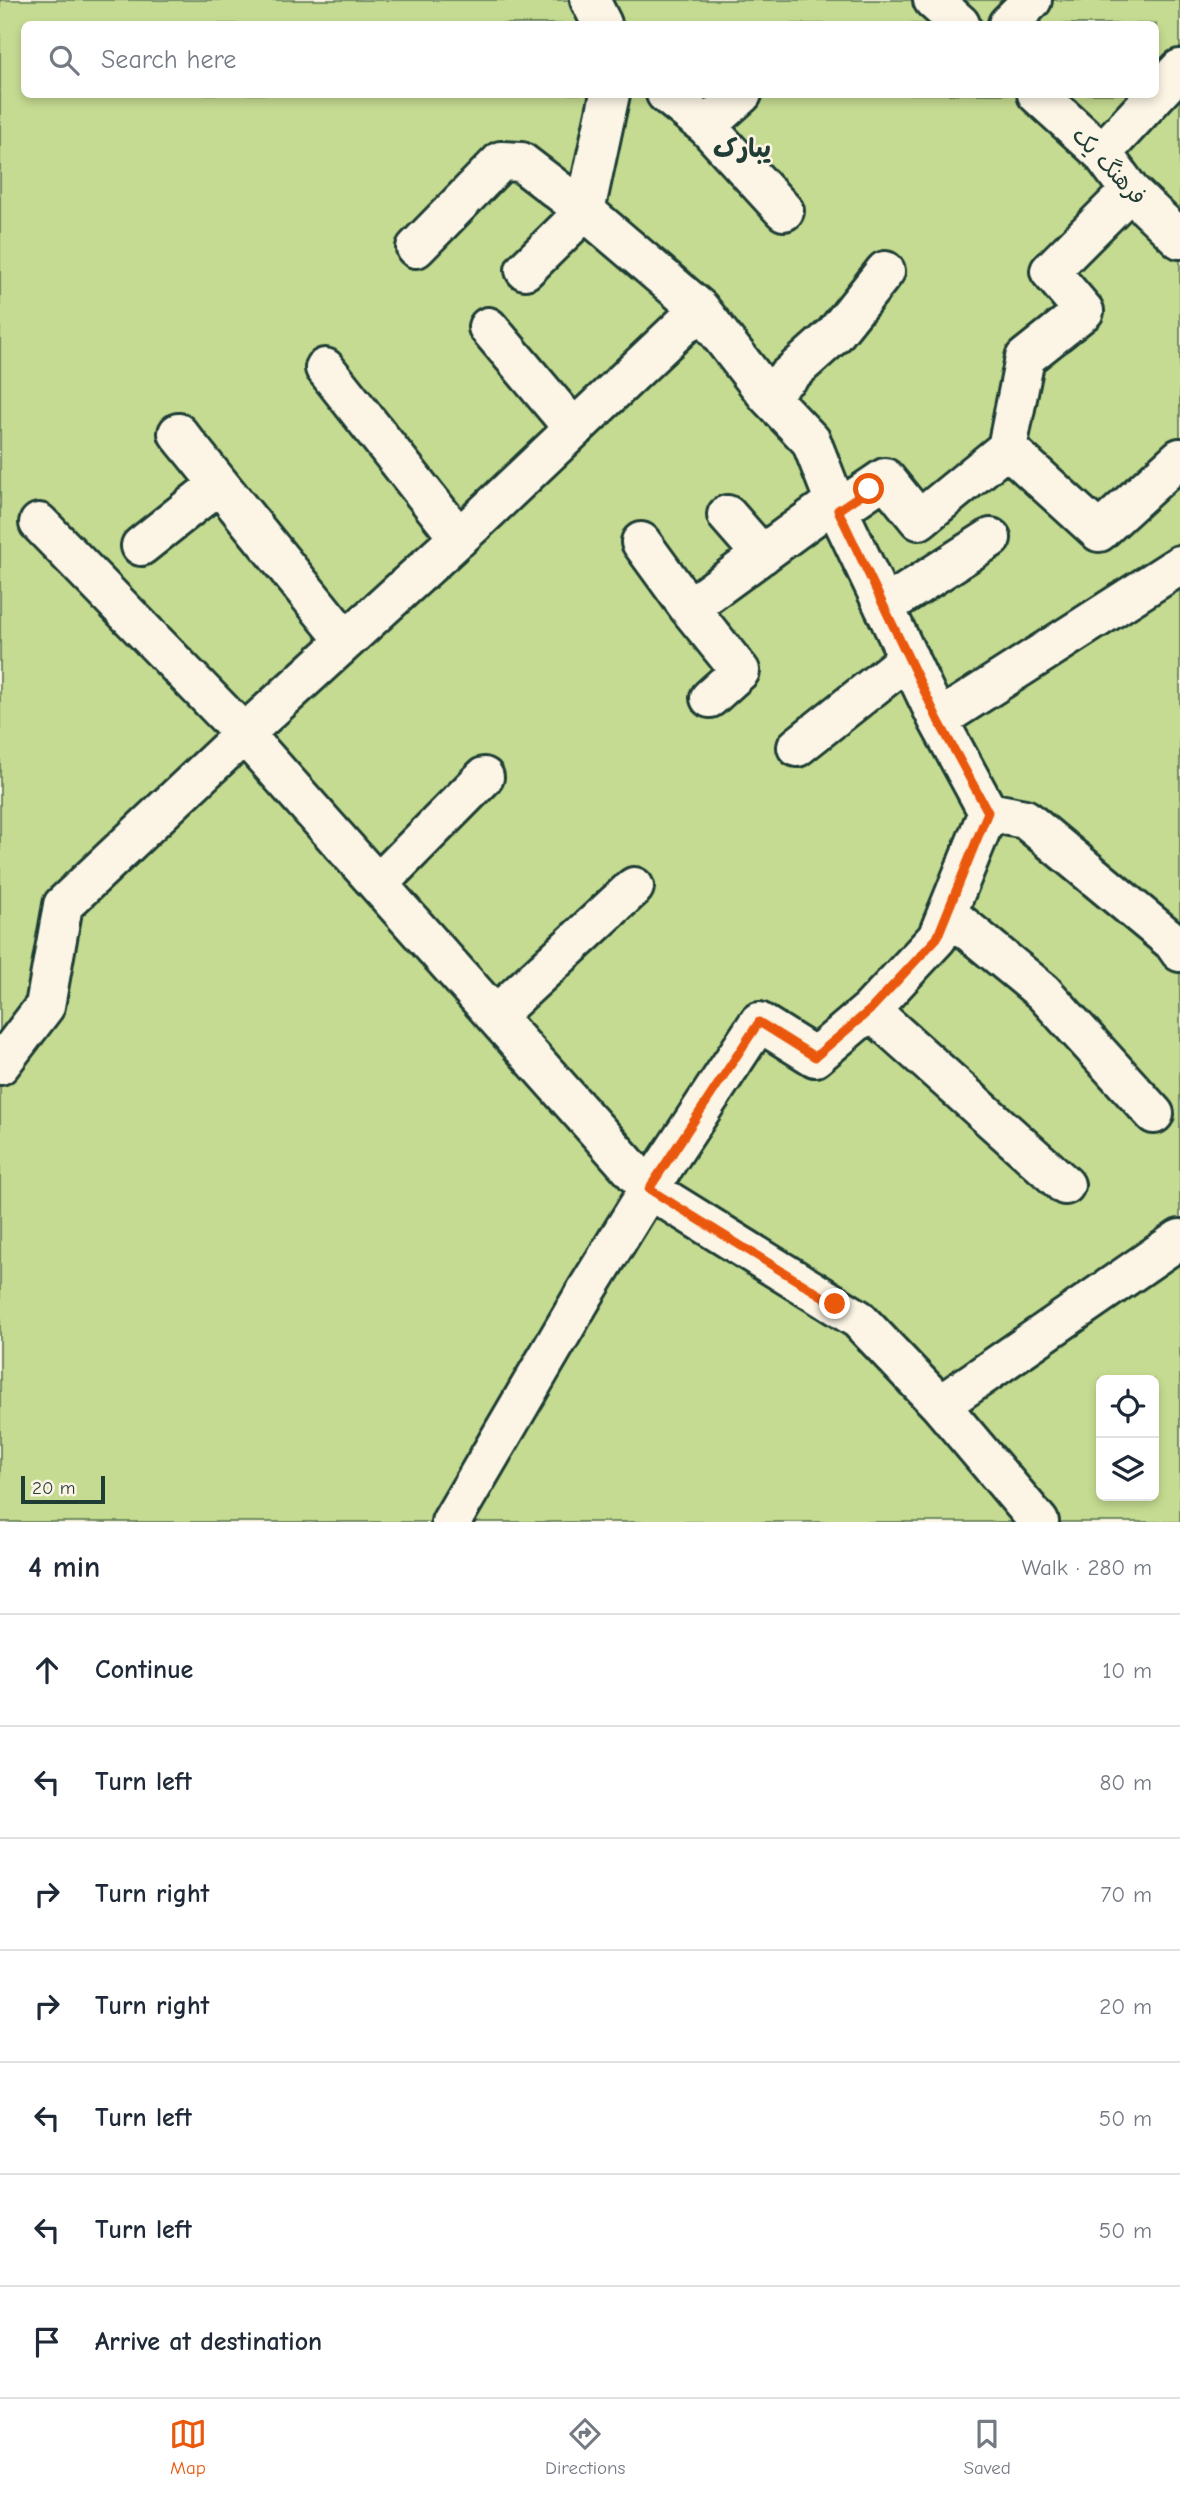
<!DOCTYPE html>
<meta charset="utf-8">
<style>
:root{--surface:#fff;--page:#f2f2f3;--text:#1f2937;--muted:#747a83;--line:#e0e1e3;--accent:#ea580c}
body{margin:0;font-family:"Comic Neue","Playpen Sans Arabic",sans-serif;background:var(--page);color:var(--text)}
.controls{position:absolute;right:21px;bottom:21px;display:grid;overflow:hidden;border-radius:10px;box-shadow:0 4px 10px #0003}
.controls button{width:63px;height:63px;display:grid;place-items:center;padding:0;border:0;border-bottom:2px solid var(--line);background:var(--surface);color:var(--text);font:35px sans-serif}
.scale{position:absolute;left:21px;bottom:18px;width:84px;box-sizing:border-box;padding-left:7px;border:4px solid #1f3d34;border-top:0;font-size:19px;line-height:24px;white-space:nowrap;color:#1f3d34;-webkit-text-stroke:5px #fcf5e5;paint-order:stroke}
.stop{position:absolute;width:21px;height:21px;margin:-16px;border:5px solid #ea580c;border-radius:50%;background:#fff}
.stop.end{background:#ea580c;border-color:#fff;box-shadow:0 2px 7px #0008}
.list{margin:0;padding:0;list-style:none}
h2{display:flex;justify-content:space-between;align-items:center;height:91px;margin:0;padding:0 28px;font-size:30px}
h2 small{font-size:23px;font-weight:400;color:var(--muted)}
.list li{display:grid;grid-template-columns:46px 1fr auto;gap:21px;align-items:center;box-sizing:border-box;height:112px;padding:0 28px;border-top:2px solid var(--line)}
.list b{display:block;font-size:26px;white-space:nowrap}
.list em{font-size:23px;font-style:normal;color:var(--muted)}
.icon{flex:none;width:38px;height:38px;fill:none;stroke:currentColor;stroke-width:2;stroke-linecap:round;stroke-linejoin:round}
.map{position:relative;flex:none;width:1180px;height:1522px;overflow:hidden}
.search{position:absolute;background:var(--surface);box-shadow:0 4px 10px #0003;left:21px;right:21px;top:21px;height:77px;display:flex;align-items:center;gap:18px;box-sizing:border-box;padding:0 24px;border-radius:10px;color:var(--muted);font-size:26px}
.sheet{height:875px;background:var(--surface)}
nav{display:flex;justify-content:space-around;align-items:center;box-sizing:border-box;height:98px;border-top:2px solid var(--line);background:var(--surface);font-size:19px;color:var(--muted)}
nav a{display:grid;justify-items:center;gap:4px}
nav .on{color:var(--accent)}
.map>svg:first-child{display:block}
.green{fill:#c5db91;stroke:#728c62;stroke-width:2;fill-rule:evenodd}
.lines{fill:none;stroke-linecap:round;stroke-linejoin:round}
.minor-casing{stroke:#1f3d34;stroke-width:44}
.minor{stroke:#fcf5e5;stroke-width:38}
.route{stroke:#ea580c;stroke-width:9}
.labels{text-anchor:middle;dominant-baseline:central;stroke-width:5;stroke-linejoin:round;paint-order:stroke}
.street-label{font-size:23px;fill:#1f3d34;stroke:#fcf5e5}
.quarter-label{font-size:26px;font-weight:bold;fill:#1f3d34;stroke:#fcf5e5}
</style>
<div class="map">
<svg width="1180" height="1522" viewBox="0 0 1180 1522">
<rect width="100%" height="100%" fill="#fcf5e5"/>
<filter id="ink" filterUnits="userSpaceOnUse"><feTurbulence type="fractalNoise" baseFrequency=".0143" numOctaves="2"/><feDisplacementMap in="SourceGraphic" scale="14" xChannelSelector="R" yChannelSelector="G"/><feConvolveMatrix kernelMatrix="1 2 1 2 8 2 1 2 1" color-interpolation-filters="sRGB"/></filter>
<g filter="url(#ink)">
<path class="green" d="M0,0H1180V1522H0ZM24,24H1156V94H24ZM1101,1380H1154V1496H1101Z"/>
<g class="lines">
<defs>
<path id="minor" d="M590,0L602,24
M933,0L960,24
M1008,24L1032,0
M666,94L706,126L784,211
M1037,94L1102,153L1130,191L1180,239
M706,126L742,94
M1102,153L1180,69
M416,248L501,161L521,162L585,211L700,309L767,395L811,441L838,510L938,720L988,812L937,938L870,1010L815,1057L759,1022L649,1189L585,1293L451,1522
M525,270L585,211L610,94
M488,327L574,429
M325,368L459,538
M767,395L834,335L885,271
M178,433L346,641
M1007,448L1099,532L1180,458
M838,510L885,478L919,520L1007,448L1025,358L1084,311L1050,271L1130,191
M727,515L762,555
M39,523L244,734L649,1189L858,1319L940,1405L1039,1522
M641,542L689,608L740,671L710,698
M141,546L219,484
M884,607L991,538
M689,608L835,501
M938,720L1180,565
M797,747L909,658
M988,812L1025,819L1173,942L1180,952
M378,884L484,777
M947,913L1043,992L1154,1114
M870,1010L1065,1185
M495,1016L634,887
M0,1065L45,1006L63,905L244,734L476,522L700,309
M940,1405L1180,1239"/>
</defs>
<use href="#minor" class="minor-casing"/>
<use href="#minor" class="minor"/>
</g>
</g>
<g class="lines" filter="url(#ink)">
<path class="route" d="M835,1304L649,1189L759,1022L815,1057L870,1010L937,938L988,812L938,720L838,510L869,489"/>
</g>
<g class="labels">
<g class="street-label">
<text transform="translate(1109 166) rotate(47)">فرهنگ یک</text>
</g>
<g class="quarter-label">
<text x="742" y="149">یبارک</text>
</g>
</g>
</svg>
<div class="controls">
<button><svg class="icon" aria-label="locate" viewBox="0 0 24 24"><circle cx="12" cy="12" r="6"/><path d="M12 2v4M12 18v4M2 12h4M18 12h4"/></svg></button>
<button><svg class="icon" aria-label="layers" viewBox="0 0 24 24"><path d="M12 4l9 5-9 5-9-5zM3 14l9 5 9-5"/></svg></button>
</div>
<div class="scale">20 m</div>
<div class="stop" style="left:869px;top:489px"></div>
<div class="stop end" style="left:835px;top:1304px"></div>
<div class="search"><svg class="icon" aria-label="search" viewBox="0 0 24 24"><circle cx="10" cy="10" r="6"/><path d="M15 15l6 6"/></svg>Search here</div>
</div>
<section class="sheet">
<h2>4 min<small>Walk · 280 m</small></h2>
<ul class="list">
<li><svg class="icon" aria-label="ahead" viewBox="0 0 24 24"><path d="M12 20V5M6 11l6-6 6 6"/></svg><div><b>Continue</b></div><em>10 m</em></li>
<li><svg class="icon" aria-label="left" viewBox="0 0 24 24"><path d="M17 20v-9H6M10 6l-5 5 5 5"/></svg><div><b>Turn left</b></div><em>80 m</em></li>
<li><svg class="icon" aria-label="right" viewBox="0 0 24 24"><path d="M7 20v-9h11M14 6l5 5-5 5"/></svg><div><b>Turn right</b></div><em>70 m</em></li>
<li><svg class="icon" aria-label="right" viewBox="0 0 24 24"><path d="M7 20v-9h11M14 6l5 5-5 5"/></svg><div><b>Turn right</b></div><em>20 m</em></li>
<li><svg class="icon" aria-label="left" viewBox="0 0 24 24"><path d="M17 20v-9H6M10 6l-5 5 5 5"/></svg><div><b>Turn left</b></div><em>50 m</em></li>
<li><svg class="icon" aria-label="left" viewBox="0 0 24 24"><path d="M17 20v-9H6M10 6l-5 5 5 5"/></svg><div><b>Turn left</b></div><em>50 m</em></li>
<li><svg class="icon" aria-label="arrive" viewBox="0 0 24 24"><path d="M6 21V4h12l-3 4 3 4H6"/></svg><div><b>Arrive at destination</b></div></li>
</ul>
</section>
<nav>
<a class="on"><svg class="icon" aria-label="map" viewBox="0 0 24 24"><path d="M3 6l6-2 6 2 6-2v14l-6 2-6-2-6 2zM9 4v14M15 6v14"/></svg>Map</a>
<a><svg class="icon" aria-label="directions" viewBox="0 0 24 24"><path d="M12 3l9 9-9 9-9-9zM9 14v-3h6M13 9l2 2-2 2"/></svg>Directions</a>
<a><svg class="icon" aria-label="saved" viewBox="0 0 24 24"><path d="M7 4h10v16l-5-4-5 4z"/></svg>Saved</a>
</nav>
